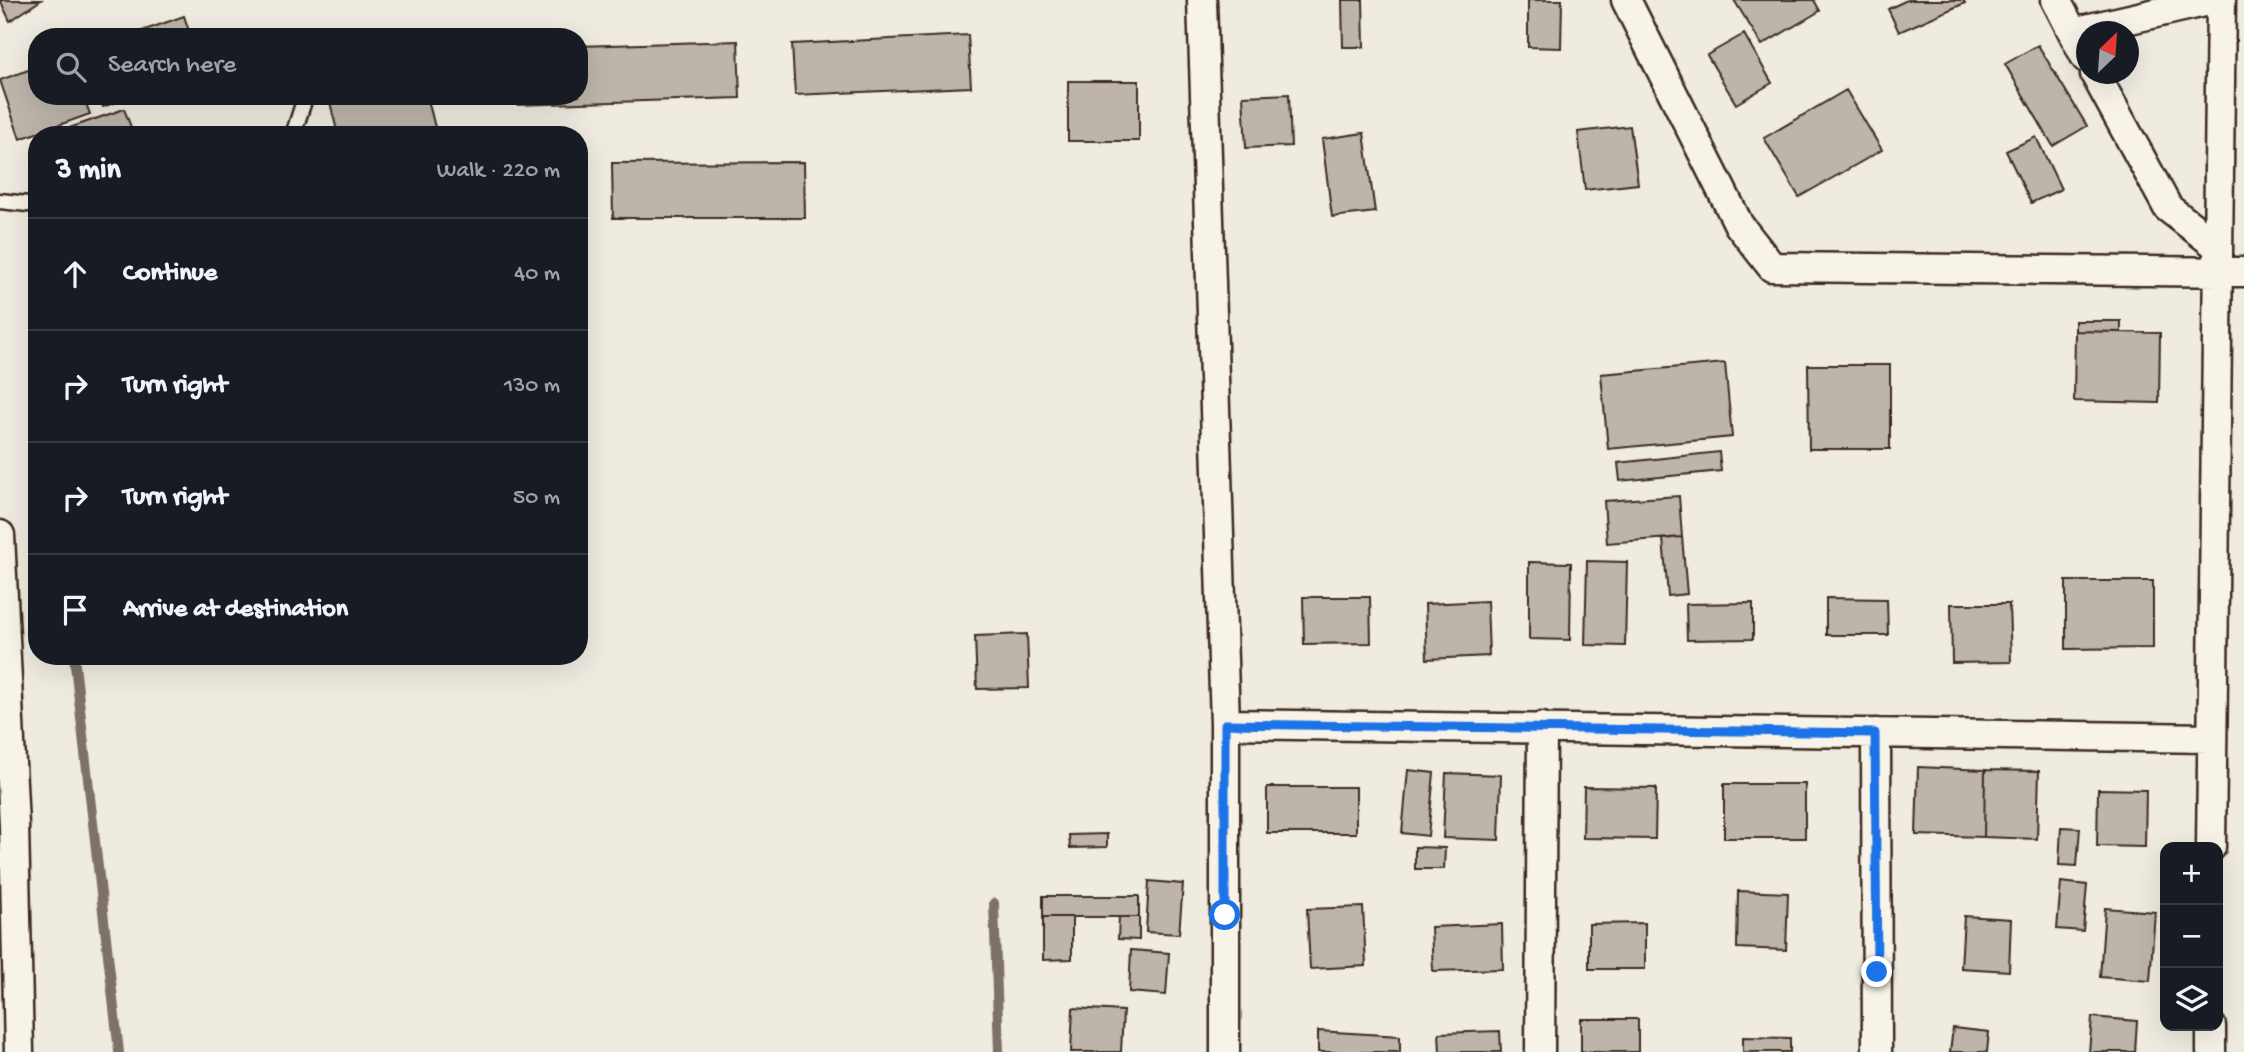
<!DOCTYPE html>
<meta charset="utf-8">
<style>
:root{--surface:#171b24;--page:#242831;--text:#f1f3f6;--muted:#9ea1a6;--line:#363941}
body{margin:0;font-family:"Gochi Hand",sans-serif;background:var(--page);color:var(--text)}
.controls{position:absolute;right:21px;bottom:21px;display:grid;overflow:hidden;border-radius:14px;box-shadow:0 7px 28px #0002}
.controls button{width:63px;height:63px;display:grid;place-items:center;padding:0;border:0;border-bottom:2px solid var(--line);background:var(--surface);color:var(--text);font:35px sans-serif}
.compass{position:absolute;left:2076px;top:21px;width:63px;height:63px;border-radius:50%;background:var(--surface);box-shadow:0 7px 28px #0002;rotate:25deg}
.stop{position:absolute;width:21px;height:21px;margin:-16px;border:5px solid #1a73e8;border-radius:50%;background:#fff}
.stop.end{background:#1a73e8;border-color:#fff;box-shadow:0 2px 7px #0008}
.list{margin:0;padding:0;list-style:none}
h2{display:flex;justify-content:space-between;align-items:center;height:91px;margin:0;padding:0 28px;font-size:30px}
h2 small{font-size:23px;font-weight:400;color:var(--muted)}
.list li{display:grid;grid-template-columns:46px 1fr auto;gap:21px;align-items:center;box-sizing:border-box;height:112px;padding:0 28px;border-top:2px solid var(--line)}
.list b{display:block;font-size:26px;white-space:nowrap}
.list em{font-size:23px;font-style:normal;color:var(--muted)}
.icon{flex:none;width:38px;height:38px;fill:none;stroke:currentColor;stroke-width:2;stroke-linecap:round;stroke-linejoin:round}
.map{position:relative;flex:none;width:2244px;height:1052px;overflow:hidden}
.search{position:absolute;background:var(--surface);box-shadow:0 7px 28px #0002;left:28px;top:28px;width:560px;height:77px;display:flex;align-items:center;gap:18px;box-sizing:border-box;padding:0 24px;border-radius:28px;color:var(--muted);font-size:26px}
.panel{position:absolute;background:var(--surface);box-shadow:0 7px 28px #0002;left:28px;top:126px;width:560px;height:539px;border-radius:28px}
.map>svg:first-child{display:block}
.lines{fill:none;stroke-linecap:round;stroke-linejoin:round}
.stream{stroke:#7e7266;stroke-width:10}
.building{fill:#bdb5aa;stroke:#3b2a1e;stroke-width:2}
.service-casing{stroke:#3b2a1e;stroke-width:19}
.minor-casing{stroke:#3b2a1e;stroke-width:33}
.service{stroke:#f7f3e8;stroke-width:14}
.minor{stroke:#f7f3e8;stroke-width:28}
.route{stroke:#1a73e8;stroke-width:9}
</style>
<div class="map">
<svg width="2244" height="1052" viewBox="0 0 2244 1052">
<rect width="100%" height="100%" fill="#efebe0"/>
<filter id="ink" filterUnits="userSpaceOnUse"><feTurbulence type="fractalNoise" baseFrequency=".0143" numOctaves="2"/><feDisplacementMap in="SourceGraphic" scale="14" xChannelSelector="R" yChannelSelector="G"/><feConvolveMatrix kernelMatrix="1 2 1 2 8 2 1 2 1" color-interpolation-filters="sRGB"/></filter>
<g filter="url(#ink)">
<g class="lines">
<path class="stream" d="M74,656L119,1052
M994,903L999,1052"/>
</g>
<path class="building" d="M0,0H41L10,21Z
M1342,0H1363L1364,47H1343Z
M1528,0H1562L1561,48L1528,47Z
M1734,0H1814L1820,11L1762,45Z
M1907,0H1963L1965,3L1899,32L1888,9Z
M184,16L191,37H131V35Z
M1744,34L1772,83L1736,104L1707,55Z
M968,35L971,87L795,95L792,44Z
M738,41L740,98L517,105L516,96H579V46Z
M2038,45L2087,126L2053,146L2005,64Z
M37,67V96H83L90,114L20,139L0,80Z
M1068,81H1139V141H1068Z
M1846,90L1882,150L1799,197L1764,138Z
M1289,94L1291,146L1246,148L1243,96Z
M99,96H132L103,107Z
M336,96H427L437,135H338L329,98Z
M124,109L134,135H49Z
M1630,126L1638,184L1585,190L1578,132Z
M1364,133L1375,212L1332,217L1322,139Z
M2036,137L2061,189L2031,203L2006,151Z
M804,162L805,218H613L612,163Z
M2075,321H2121V332L2075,331Z
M2075,331L2160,333L2159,403L2074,401Z
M1725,363L1732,437L1608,449L1601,374Z
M1808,365H1890V449H1809Z
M1719,452L1721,471L1620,481L1618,463Z
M1679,496L1682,537L1607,543L1604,501Z
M1682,537L1687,594L1668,596L1663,539Z
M1587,561L1627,562L1625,646L1585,645Z
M1529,562L1571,563L1570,640L1529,639Z
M2066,581H2153V648L2066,649Z
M1303,597H1370L1371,643L1304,644Z
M1826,598L1887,599L1888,635H1826Z
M1487,601L1489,656L1427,659L1425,604Z
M1753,603V639L1687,640L1686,604Z
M1951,604H2009L2011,662L1952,663Z
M1027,634L1029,688L977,689L975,636Z
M1918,767L1985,770L1984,837L1916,835Z
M1408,770L1434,773L1428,836L1402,833Z
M1985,770L2039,771L2037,839L1984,837Z
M1446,773L1501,775L1499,840L1443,838Z
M1724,784H1805V838H1724Z
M1267,787H1356V833H1267Z
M1584,787L1656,788L1655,839L1583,838Z
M2098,789L2146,790L2145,847L2097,846Z
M2061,827L2080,828L2077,866L2059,865Z
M1107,834V847L1070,848L1069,835Z
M1415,847L1445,848L1444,869H1415Z
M1149,881L1183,884L1179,934L1146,932Z
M2061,882L2087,885L2083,931L2057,929Z
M1738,891L1788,893L1786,950L1737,948Z
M1043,896H1139V917H1043Z
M1363,907L1366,966L1310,969L1307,909Z
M2105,908L2155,912L2150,981L2100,977Z
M1964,916L2011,919L2009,971L1961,968Z
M1043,917H1072V959L1043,960Z
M1119,917H1139V940L1118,939Z
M1645,923V969H1589V924Z
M1502,924L1503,969L1433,971L1431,927Z
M1131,950L1169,953L1166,995L1129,992Z
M1073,1008L1123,1011L1121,1052H1071Z
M2092,1017L2137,1021L2135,1052H2089Z
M1581,1019H1638V1052H1581Z
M1953,1028L1989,1032L1987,1052H1950Z
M1318,1031L1400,1036V1052H1318Z
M1500,1031L1501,1052H1440L1439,1033Z
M1743,1037L1790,1038V1052H1743Z"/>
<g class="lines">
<defs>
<path id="service" d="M293,135L303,104
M0,201L37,205"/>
<path id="minor" d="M1202,0L1225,724V1052
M1626,0L1739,225L1772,267L2244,272
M2056,0L2086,58
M2073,32L2213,0
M2095,74L2168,208L2217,246
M0,535L14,825L19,1052
M1225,724L2211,738
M1876,733L1877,1052
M2211,847L2221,0
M2211,1026V1052
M1540,1052L1542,727"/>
</defs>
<use href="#service" class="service-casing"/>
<use href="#minor" class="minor-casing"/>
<use href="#service" class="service"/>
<use href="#minor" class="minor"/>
</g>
</g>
<g class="lines" filter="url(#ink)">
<path class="route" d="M1225,915V724L1875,733L1877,972"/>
</g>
</svg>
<div class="controls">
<button>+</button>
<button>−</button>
<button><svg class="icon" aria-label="layers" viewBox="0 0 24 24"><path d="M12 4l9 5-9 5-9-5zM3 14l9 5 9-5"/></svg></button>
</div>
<svg class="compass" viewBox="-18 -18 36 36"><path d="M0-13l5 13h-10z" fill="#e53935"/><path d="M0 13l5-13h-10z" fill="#9ea1a6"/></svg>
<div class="stop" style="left:1225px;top:915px"></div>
<div class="stop end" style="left:1877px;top:972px"></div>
<div class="search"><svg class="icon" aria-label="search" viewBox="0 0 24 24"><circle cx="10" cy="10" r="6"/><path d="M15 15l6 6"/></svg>Search here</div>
<section class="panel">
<h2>3 min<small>Walk · 220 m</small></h2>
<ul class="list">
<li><svg class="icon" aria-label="ahead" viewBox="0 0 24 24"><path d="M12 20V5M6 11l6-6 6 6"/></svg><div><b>Continue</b></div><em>40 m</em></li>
<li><svg class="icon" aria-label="right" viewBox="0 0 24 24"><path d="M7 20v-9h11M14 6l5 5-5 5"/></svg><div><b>Turn right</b></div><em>130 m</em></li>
<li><svg class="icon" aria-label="right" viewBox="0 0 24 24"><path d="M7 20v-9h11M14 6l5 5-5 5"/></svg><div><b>Turn right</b></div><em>50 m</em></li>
<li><svg class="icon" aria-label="arrive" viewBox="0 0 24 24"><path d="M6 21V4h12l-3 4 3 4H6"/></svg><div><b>Arrive at destination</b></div></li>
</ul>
</section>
</div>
